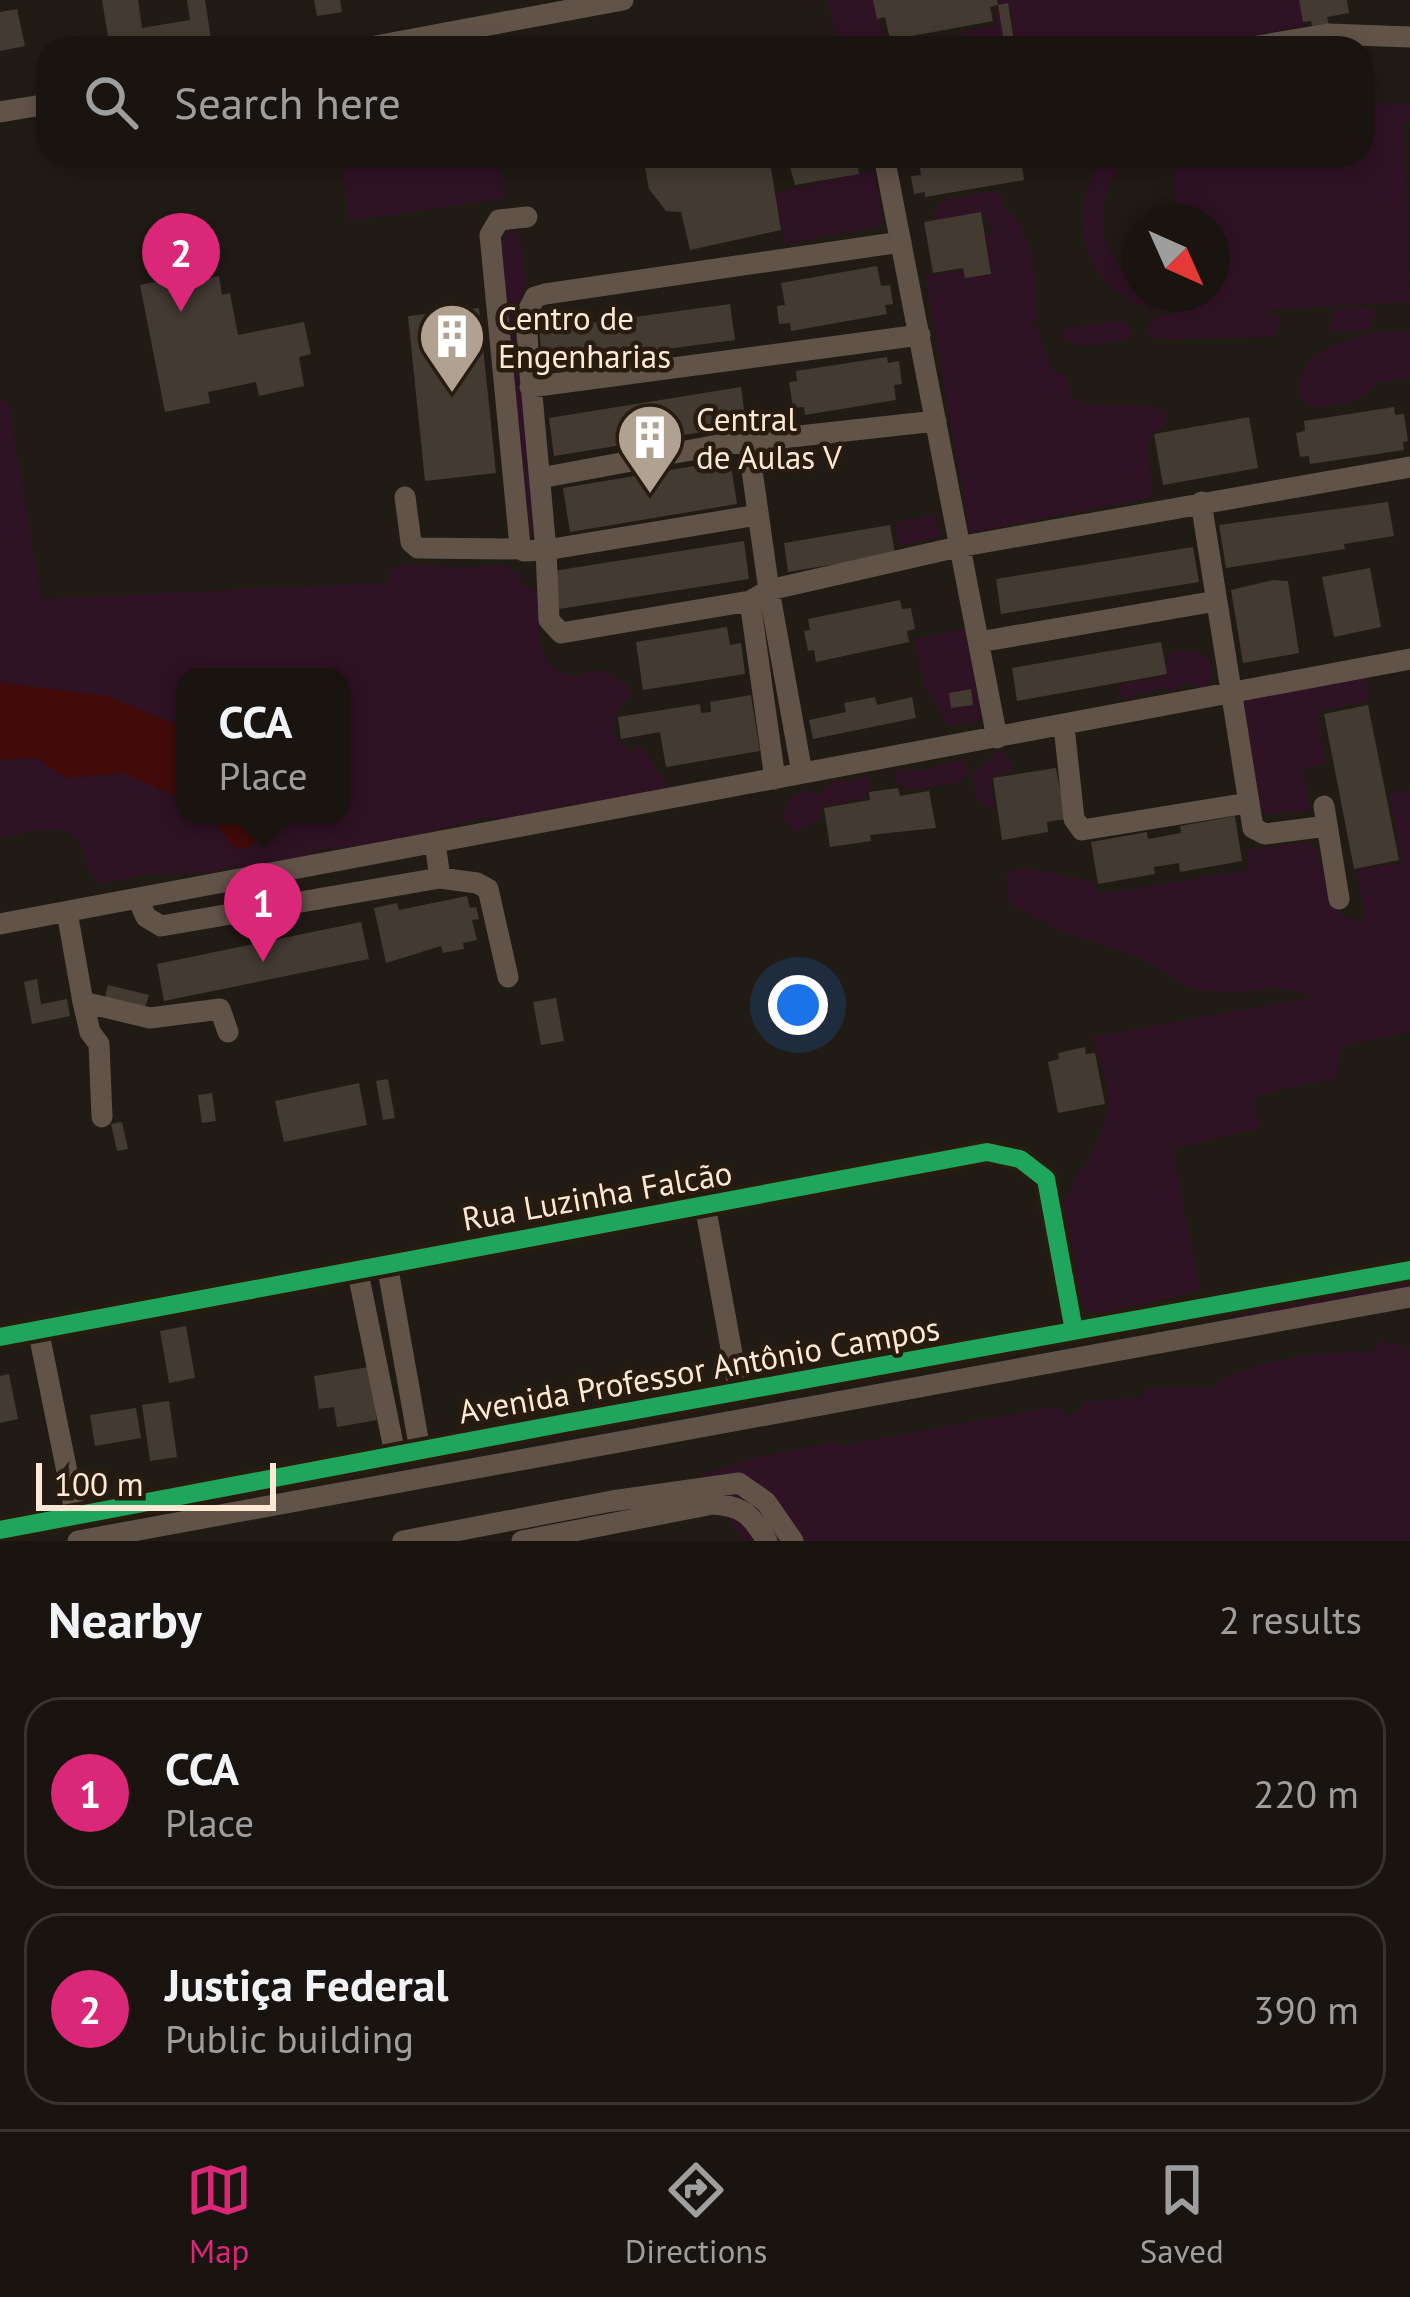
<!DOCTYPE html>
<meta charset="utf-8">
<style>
:root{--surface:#191410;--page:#26211e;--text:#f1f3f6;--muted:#9f9e9f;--line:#373330;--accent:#db2777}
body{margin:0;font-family:"PT Sans",sans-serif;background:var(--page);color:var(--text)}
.compass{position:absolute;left:1122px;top:204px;width:108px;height:108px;border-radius:50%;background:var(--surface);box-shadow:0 6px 18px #0003;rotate:135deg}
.scale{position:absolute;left:36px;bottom:30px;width:240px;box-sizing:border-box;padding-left:12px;border:6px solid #ffe9d4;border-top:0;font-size:33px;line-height:42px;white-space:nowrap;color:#ffe9d4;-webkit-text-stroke:9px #271c0f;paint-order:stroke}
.you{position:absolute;left:798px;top:1005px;width:42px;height:42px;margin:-30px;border:9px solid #fff;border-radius:50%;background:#1a73e8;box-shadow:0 0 0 18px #1a73e833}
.badge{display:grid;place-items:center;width:78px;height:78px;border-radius:50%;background:var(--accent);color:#fff;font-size:39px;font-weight:700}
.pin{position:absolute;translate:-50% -99px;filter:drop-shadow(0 3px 6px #0008)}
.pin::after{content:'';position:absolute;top:63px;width:42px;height:36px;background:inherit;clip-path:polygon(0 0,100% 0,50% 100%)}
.popup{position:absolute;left:176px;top:668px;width:174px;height:156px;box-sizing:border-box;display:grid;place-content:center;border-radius:24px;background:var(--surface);filter:drop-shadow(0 3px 9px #0005);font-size:39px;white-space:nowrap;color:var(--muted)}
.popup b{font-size:45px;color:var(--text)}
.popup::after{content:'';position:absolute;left:50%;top:100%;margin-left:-24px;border:24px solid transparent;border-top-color:var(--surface)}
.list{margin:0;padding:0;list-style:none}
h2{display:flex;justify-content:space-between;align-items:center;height:156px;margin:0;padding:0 48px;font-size:51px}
h2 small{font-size:39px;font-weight:400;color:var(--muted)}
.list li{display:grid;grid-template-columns:78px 1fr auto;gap:36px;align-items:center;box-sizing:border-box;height:192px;margin:0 24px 24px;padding:0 24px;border:3px solid var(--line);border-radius:36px}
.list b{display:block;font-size:45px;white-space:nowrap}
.list p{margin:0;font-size:39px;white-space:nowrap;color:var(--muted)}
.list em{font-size:39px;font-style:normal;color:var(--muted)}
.icon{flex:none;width:66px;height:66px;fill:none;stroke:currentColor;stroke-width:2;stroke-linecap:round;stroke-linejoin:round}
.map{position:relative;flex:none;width:1410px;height:1541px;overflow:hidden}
.search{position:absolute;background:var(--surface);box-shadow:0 6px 18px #0003;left:36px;right:36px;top:36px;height:132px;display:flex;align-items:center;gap:30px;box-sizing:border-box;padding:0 42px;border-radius:36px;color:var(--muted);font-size:45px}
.sheet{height:588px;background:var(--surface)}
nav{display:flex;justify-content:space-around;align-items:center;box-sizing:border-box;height:168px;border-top:3px solid var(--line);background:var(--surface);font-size:33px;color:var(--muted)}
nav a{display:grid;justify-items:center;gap:6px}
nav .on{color:var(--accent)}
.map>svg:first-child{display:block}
.green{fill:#2f1224}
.water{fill:#420b0a}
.building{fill:#433b32}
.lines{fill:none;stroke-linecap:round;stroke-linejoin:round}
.minor{stroke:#625349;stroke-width:21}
.cycleway-casing{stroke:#271c0f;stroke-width:26}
.cycleway{stroke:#20a55d;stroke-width:18}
.labels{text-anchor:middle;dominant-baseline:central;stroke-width:9;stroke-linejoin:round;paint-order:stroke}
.poi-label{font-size:33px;fill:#ffe9d4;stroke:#271c0f;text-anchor:start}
.street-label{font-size:33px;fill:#ffe9d4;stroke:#271c0f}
</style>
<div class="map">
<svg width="1410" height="1541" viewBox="0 0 1410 1541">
<rect width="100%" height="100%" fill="#211b15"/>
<path class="green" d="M828,0H873L887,46L921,39L923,48H837Z
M997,0H1299L1305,26L1183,48H1015L1009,3L998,5Z
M994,10H999L1005,48H964L961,32L996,25Z
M1410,103V122L1403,123L1410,302L1263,310L1282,320L1273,337L1149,339L1148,326L1156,317L1178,313C1091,309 1057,225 1103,156H1128C1092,197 1092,252 1140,285V294H1212V222H1175L1172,156H1362V106Z
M342,156H499L504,198L349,221Z
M874,170L883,225L785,244L775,193Z
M991,191L1002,195L1003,207C1037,232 1034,282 1037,320L1029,322L1038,330L1051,369L1066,377L1073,399C1102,413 1147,396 1167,415L1163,425L1147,440L1152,497L970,533L925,276L964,270L966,278L991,274L985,236L995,233L985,213L935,220L933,211L942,201Z
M507,231L519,234L526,282L516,312L534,535L528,533L501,244Z
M1369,307L1376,311L1368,331L1329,332L1334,310Z
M1116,321L1126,322L1133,338L1086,346L1061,339L1065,328Z
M1379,332H1410V378L1376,383C1359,404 1337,405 1312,408L1300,398C1291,352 1345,340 1379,332Z
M8,400L41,599L389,583V568L410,564L460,568L505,565L520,575V584L539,594C541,611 536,628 540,644C545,670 570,684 592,670L606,672L627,684L630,696L615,713L611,733L630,752L640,746C650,757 656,771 666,783V793L554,807L513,822L487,817L390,842L320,849L302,859L253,871L234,866L208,873L144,874L101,884C88,871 87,867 82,850C73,815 23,835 0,838V760L36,758L66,778L125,772L185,801V815H209L236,849L250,848L263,815H341V677H185V728L107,696L0,683V402Z
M935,514L940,537L899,546L894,524Z
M965,629L981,714L979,721L948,726L925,684L913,639Z
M1173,651H1195L1212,661V676L1203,688L1184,683L1171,691L1160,686L1149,695L1137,691L1130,700L1118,693L1117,685L1165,676L1166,660Z
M1365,677L1369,701L1316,711L1325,764L1302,768L1310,810L1267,815L1258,803L1241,705L1245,699Z
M1001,751L1012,762L1010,772L991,776L994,806L990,811L977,799L972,776L994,754Z
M963,760L968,772L960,782L912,790L896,783L897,768L917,771Z
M866,776L871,784L864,799L819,807L821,819L796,832L783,818C786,797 798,786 819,795L834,780L851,781Z
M1410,790V1032L1353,1044L1338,1051L1337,1078L1253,1096L1259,1128L1172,1149L1200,1291L1102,1313L1079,1308L1059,1207C1080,1173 1104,1141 1108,1104C1110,1085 1097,1056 1093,1037L1318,996L1278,988L1230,993L1191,989L1143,959L1061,931L1009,903L1006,872L1026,868L1091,881L1098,895L1248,870L1247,850L1306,842L1316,849C1328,880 1323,920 1365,922L1357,870L1403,862L1389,794Z
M1410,1280V1289L1235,1322L1233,1318L1238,1311Z
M1382,1340L1410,1349V1541H743L701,1475L754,1458L833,1442L845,1445L1058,1406L1069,1419L1086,1401C1105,1404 1122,1395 1141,1399L1146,1389C1169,1388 1187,1385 1211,1390C1234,1361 1333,1350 1371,1352Z"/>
<path class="water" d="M0,683L107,696L185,728V801L125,773L66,778L36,758L0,760Z
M209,815H263L256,841L250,848L235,849Z"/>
<path class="building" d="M102,0H138L142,28L190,20L187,0H205L211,39L158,48H110Z
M314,0H340L342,12L317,16Z
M873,0H997L998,5L1008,3L1015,48H1005L998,5L990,7L993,21L890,40L885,17L877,19Z
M1299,0H1347L1349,13L1327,17L1329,26L1313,29L1311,21L1303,22Z
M17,9L25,46L0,51V12Z
M643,156H769L781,230L690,250L681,212L666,211L649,189Z
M787,156H833V161L856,157L859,174L795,185Z
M918,156H1013L1014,161L1021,160L1024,180L925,197V192L914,194L911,176L921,175Z
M981,212L991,274L965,278L963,268L933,273L924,222Z
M877,266L881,286L890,285L893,304L885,305L887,314L791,331L790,323L779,324L777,306L785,305L781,283Z
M204,272L205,279L219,276L222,295L230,293L238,335L304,322L311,354L299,357L304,386L259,396L256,382L208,392L210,403L165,412L140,285Z
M730,304L735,340L543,365L539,330Z
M479,308L496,473L425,481L408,316Z
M887,357L888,363L899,361L902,384L894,385L896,400L805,415L804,407L793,408L789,382L797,381L796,371Z
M741,387L746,425L554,456L549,418Z
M1394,407L1395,415L1404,414L1408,441L1403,442L1404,450L1310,464L1309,456L1300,457L1296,433L1305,431L1304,421Z
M1249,417L1258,468L1163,485L1154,434Z
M730,460L737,504L570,532L563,488Z
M1388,502L1394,536L1344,544L1345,549L1226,568L1219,525Z
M890,525L895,554L788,572L784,543Z
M744,541L749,579L559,609L553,571Z
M1193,547L1199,582L1001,614L996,579Z
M1370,568L1381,627L1334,637L1322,577Z
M1273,580L1288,581L1299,653L1243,663L1231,590Z
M900,600L902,609L911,608L915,629L907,631L909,642L816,662L814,650L808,651L804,631L810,630L808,619Z
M727,627L730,645L741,643L745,674L643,690L636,642Z
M1161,642L1167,674L1017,701L1012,668Z
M971,689L973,705L951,708L949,693Z
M751,695L760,751L666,767L660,732L621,739L618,717L700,704L701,713L711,712L710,702Z
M875,697L877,705L912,697L916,718L813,739L809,720L846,712L844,703Z
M1368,705L1399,860L1354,869L1324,714Z
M1056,768L1066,819L1047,822L1048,832L1002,840L993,778Z
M898,788L900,796L929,791L936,828L870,835L871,841L830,847L824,808L870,800L869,792Z
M1235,816L1242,861L1180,872L1179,863L1154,867L1155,874L1098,884L1091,842L1147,832L1148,839L1181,833L1180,826Z
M467,896L470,908L476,907L479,919L472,920L477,940L463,943L464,949L443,953L441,946L386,963L374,908L397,903L399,910Z
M361,922L369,959L164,1001L157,964Z
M37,979L41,1004L67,999L70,1016L32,1024L24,982Z
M108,985L149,995L145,1008L105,997Z
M556,998L564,1041L541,1045L533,1002Z
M1085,1047L1086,1054L1095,1053L1105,1104L1058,1113L1048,1062L1059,1059L1058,1053Z
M388,1079L395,1118L383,1120L376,1081Z
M359,1083L367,1125L284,1142L275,1101Z
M212,1093L216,1121L202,1123L198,1095Z
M122,1122L128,1149L117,1151L111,1124Z
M186,1326L195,1378L169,1383L160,1331Z
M369,1367L377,1420L337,1427L334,1407L319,1409L314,1376Z
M9,1374L18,1419L0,1423V1376Z
M169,1401L177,1457L150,1461L142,1405Z
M136,1408L141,1438L95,1446L90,1415Z"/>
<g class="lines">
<path class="minor" d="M365,48L623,0
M1247,48L1328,34L1410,37
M0,112L48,104
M884,156L997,738
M527,217L499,220L490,235L520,546L524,551L546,550L549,620L561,633L750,601L769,590L958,547L1410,467
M530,387L920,335
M748,442L769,590L802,773
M540,478L718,445L936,421
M405,497L411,542L418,548L521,549
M1201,502L1253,828L1265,834L1327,826
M758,515L546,550L528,351L526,315L535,297L545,294L901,242
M750,601L775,779
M979,642L1216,601
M1064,726L1074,819L1082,830L1248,803
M1324,806L1339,899
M435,843L440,878L477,883L488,889L508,977
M139,901L146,917L161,926L440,878
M67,912L83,1002L150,1018L220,1009L228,1032
M0,924L1410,659
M83,1002L90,1032L99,1044L102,1117
M705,1205L739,1392
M387,1264L420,1450
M357,1268L395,1454
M38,1329L76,1516
M0,1337L987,1152L1020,1159L1046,1179L1074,1331
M0,1530L565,1423L1410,1270
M78,1541L1410,1297
M403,1541L612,1501L739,1483L766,1502L793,1541
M522,1541L713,1504C744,1506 751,1515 767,1541"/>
<defs>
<path id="cycleway" d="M0,1337L987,1152L1020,1159L1046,1179L1074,1331
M0,1530L565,1423L1410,1270"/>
</defs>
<use href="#cycleway" class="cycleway-casing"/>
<use href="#cycleway" class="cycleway"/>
</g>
<defs>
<symbol id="building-pin" viewBox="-11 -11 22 30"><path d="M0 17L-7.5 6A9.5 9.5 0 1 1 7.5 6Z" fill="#b1a191" stroke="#271c0f"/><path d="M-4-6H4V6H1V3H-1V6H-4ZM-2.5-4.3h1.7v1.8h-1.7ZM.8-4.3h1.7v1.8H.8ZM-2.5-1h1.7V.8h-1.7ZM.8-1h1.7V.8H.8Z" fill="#fff"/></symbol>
</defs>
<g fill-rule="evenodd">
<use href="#building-pin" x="414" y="298" width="76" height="104"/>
<use href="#building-pin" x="612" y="399" width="76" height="104"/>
</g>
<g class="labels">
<g class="poi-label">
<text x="498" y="317">Centro de<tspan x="498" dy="38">Engenharias</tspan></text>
<text x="696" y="418">Central<tspan x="696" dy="38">de Aulas V</tspan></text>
</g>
<g class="street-label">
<text transform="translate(597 1195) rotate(-10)">Rua Luzinha Falcão</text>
<text transform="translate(699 1369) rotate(-10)">Avenida Professor Antônio Campos</text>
</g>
</g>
</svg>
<svg class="compass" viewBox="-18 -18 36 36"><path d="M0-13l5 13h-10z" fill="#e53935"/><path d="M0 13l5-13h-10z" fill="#9f9e9f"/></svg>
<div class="scale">100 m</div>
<div class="you"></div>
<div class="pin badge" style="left:263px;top:962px">1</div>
<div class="popup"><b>CCA</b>Place</div>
<div class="pin badge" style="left:181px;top:312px">2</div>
<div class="search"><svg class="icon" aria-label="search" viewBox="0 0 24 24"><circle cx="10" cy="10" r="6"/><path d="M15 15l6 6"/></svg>Search here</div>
</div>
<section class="sheet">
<h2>Nearby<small>2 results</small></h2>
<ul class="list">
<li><span class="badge">1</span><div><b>CCA</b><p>Place</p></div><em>220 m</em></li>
<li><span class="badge">2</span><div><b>Justiça Federal</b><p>Public building</p></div><em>390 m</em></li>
</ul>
</section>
<nav>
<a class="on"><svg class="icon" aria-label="map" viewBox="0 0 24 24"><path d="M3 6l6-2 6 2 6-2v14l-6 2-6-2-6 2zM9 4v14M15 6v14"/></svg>Map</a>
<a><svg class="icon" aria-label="directions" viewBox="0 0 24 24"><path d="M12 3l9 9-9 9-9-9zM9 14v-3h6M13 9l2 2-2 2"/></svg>Directions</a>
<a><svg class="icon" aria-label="saved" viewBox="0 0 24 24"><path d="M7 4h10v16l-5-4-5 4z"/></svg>Saved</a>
</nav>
